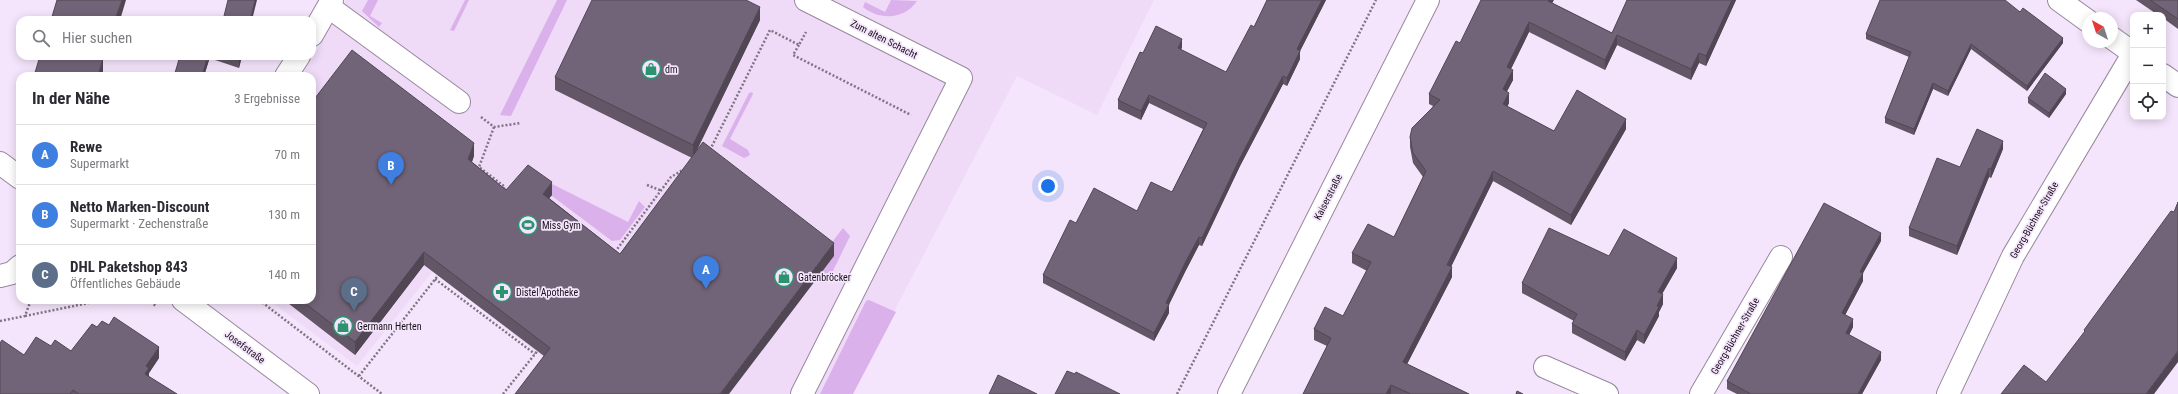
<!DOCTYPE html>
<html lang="de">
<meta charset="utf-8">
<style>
:root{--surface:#fff;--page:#f2f2f3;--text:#2b2b33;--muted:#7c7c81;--line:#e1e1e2;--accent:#2c936f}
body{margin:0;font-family:"Roboto Condensed",sans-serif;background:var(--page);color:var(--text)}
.controls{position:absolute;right:12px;top:12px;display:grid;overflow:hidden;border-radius:8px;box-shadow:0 2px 10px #0003}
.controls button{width:36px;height:36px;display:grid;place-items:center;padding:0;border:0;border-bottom:1px solid var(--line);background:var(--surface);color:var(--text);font:20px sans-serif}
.compass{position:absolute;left:2082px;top:12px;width:36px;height:36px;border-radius:50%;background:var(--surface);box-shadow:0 2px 10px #0003;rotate:321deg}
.you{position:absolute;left:1048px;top:186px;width:14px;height:14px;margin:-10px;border:3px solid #fff;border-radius:50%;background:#1a73e8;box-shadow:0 0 0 6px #1a73e833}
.badge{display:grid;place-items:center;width:26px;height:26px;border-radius:50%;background:var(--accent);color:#fff;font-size:13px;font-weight:700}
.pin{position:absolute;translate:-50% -33px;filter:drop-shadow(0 1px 2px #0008)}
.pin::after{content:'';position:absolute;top:21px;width:14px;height:12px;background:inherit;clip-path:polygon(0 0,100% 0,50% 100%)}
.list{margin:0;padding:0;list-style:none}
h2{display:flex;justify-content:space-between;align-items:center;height:52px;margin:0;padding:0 16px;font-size:17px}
h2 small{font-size:13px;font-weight:400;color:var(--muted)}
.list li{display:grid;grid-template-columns:26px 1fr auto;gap:12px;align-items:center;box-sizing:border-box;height:60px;padding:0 16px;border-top:1px solid var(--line)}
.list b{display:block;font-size:15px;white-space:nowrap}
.list p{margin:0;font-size:13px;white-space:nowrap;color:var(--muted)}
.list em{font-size:13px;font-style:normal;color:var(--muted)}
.icon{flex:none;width:22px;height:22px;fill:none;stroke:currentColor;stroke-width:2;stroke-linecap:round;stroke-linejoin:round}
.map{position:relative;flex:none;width:2178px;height:394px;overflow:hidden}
.search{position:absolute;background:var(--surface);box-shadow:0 2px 10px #0003;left:16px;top:16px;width:300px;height:44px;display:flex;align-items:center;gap:10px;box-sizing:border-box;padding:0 14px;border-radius:12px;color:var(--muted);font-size:15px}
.panel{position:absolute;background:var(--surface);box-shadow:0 2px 10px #0003;left:16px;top:72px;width:300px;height:232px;border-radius:12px}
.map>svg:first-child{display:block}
.built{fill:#efdaf8}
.green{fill:#dab1ea}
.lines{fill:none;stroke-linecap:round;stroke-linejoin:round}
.minor-casing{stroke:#97889d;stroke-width:24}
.major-casing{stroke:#97889d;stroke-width:24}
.path{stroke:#7f7483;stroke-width:2.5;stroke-dasharray:2 2;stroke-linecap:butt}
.minor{stroke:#fff;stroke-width:22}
.major{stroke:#fff;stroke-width:22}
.wall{fill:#625667}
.shaded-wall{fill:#504654}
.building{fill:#726478;stroke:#504654}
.labels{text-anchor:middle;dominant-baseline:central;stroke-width:3.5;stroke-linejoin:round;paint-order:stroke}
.street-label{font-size:10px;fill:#171119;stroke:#f5e5fc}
.poi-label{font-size:10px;fill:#171119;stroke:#f5e5fc;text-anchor:start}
</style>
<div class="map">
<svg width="2178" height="394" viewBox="0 0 2178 394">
<rect width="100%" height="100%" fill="#f5e5fc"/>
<path class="built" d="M346,0H1154L1097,115L1017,76L851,394H519L546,360L433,271L357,366L269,300H312V76H302Z"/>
<path class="green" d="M368,0H378L370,16L382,23L379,27L362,11Z
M465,0H469L454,31L450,30Z
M557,0H567L511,116L500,115Z
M891,0L917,1C905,19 880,21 863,7L865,2L885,12Z
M752,92L753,94L730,139L748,150L750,155L744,158L722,146L749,93Z
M532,174L628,222L639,201L645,207L620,240L612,241L528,178Z
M843,228L850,236L827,283H820L815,280L834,256L826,250Z
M869,300L896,312L853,394H820L866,301Z"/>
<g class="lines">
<defs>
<path id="minor" d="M2059,0L2088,21
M329,7L459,102
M312,35L332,0
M2112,38L2133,53
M2163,75L2178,86
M286,76L299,56
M0,163L20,178
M0,276L12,273L20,266
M183,300L308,394
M1545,367L1607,394
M802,394L961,78L806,0
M1701,394L1781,257
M1948,394L2013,256L2133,54"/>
<path id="major" d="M1229,394L1428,0"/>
</defs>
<use href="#minor" class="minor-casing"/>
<use href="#major" class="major-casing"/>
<path class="path" d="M799,45L793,55L911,115
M481,117L494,127L521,123
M494,127L479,167L505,187L503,190
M710,150L770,30L799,45L806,32
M647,185L662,191
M615,252L671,177L686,168
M435,279L535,354
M147,300L156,306
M259,300L382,394
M25,316L103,300
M0,321L25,316L31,300
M359,376L440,273
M503,394L539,349
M1177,394L1376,0"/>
<use href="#minor" class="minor"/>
<use href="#major" class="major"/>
</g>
<path class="wall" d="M1267,0H1326L1300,51V59L1287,86L1283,84L1240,166L1202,246L1199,245L1185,272L1169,304V313L1154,341L1043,283V275L1076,223L1137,211L1172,192L1203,129L1149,103L1141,120L1118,109V100L1143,53L1182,47L1181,50L1226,72L1254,27Z
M1627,0H1736L1706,66L1699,63L1691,80L1617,45L1605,70L1529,32L1511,69L1513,80L1507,91L1509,103L1507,107L1554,131L1626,129L1571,225L1493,181L1451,267L1452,277L1407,364L1469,394H1303L1327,346L1314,340V329L1343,316L1367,271L1352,263V253L1394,237L1423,177L1413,163L1410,147V137L1433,106L1429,104V94L1460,43L1552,3L1612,33Z
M2136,0H2178V29L2163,18V15H2158Z
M760,20L696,152L834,256L544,356L424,265L355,355L284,300H312L474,156L472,162L506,190L552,195L549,198L620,254L692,158L555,90V77Z
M1866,34L2063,43L2027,91L1971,49L1948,96L1933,89L1914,135L1885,123V118L1909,57L1866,39Z
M212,56H242L239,68L212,59Z
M209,60L204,76H175V73Z
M2066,94L2049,118L2028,103V98Z
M2003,149L1991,178L1989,177L1957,255L1909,236V228Z
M1881,241L1863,273V281L1845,315L1853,327L1849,335L1881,360L1862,394H1737L1727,389V381Z
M1609,256L1677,268L1662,294L1663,304L1659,312V316L1644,344L1637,340L1625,361L1572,333V324L1574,321L1522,293V283Z
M51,346L71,351L159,358L149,373V377L177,394H0L24,355Z"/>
<path class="shaded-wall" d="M122,0H126L120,20H115Z
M255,0H257L252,20H250Z
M1322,0H1326L1297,57V49Z
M1549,0H1554L1548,11V1Z
M1732,0H1736L1706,66V56Z
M760,7V20L693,158V145Z
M1529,22V32L1507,77V67Z
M1617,35V45L1605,70V60Z
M2063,38V43L2027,91V86Z
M1182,39V47L1178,57V48Z
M1971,44V49L1948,96V91Z
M1300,51V59L1287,86V78Z
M1699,53V63L1691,80V69Z
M209,56V60L204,76H202Z
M240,56H242L239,68V60Z
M103,58V72L102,76H98Z
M1513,70V80L1503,99V89Z
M1283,76V84L1240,166L1202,246V238L1240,158Z
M1933,83V89L1914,135V129Z
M2066,89V94L2049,118V113Z
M1509,93V103L1503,115V104Z
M1149,95V103L1141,120V111Z
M1626,119V129L1571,225V215Z
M2003,141V149L1991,178V169Z
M474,143V156L468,172V159Z
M1989,168V177L1957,255V246Z
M1493,171V181L1447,275V265Z
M552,182V195L543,206V194Z
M1881,233V241L1863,273V281L1842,321V313L1860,272Z
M1199,237V245L1185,272L1166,311V303L1185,263Z
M834,243V256L729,394H720Z
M424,252V265L355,355V342Z
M1677,258V268L1658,301V292Z
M1452,267V277L1403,372V362Z
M1663,294V304L1659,312V316L1644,344V335L1657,306Z
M1169,304V313L1154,341V333Z
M1853,319V327L1846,341V333Z
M1637,330V340L1625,361V352Z
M159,347V358L149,373V379L145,374L146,366Z
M2178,351V362L2154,394H2146Z
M1881,352V360L1862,394H1858Z
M1391,385V394H1386Z"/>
<path class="building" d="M57,0H122L115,20H51Z
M228,0H255L250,20H223Z
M592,0H746L760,7L693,145L555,77Z
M1267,0H1322L1297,49L1300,51L1287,78L1283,76L1240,158L1202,238L1199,237L1185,263L1166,303L1169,304L1154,333L1043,275L1070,220L1076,223L1094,188L1137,211L1151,182L1172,192L1207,123L1149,95L1141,111L1118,100L1140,52L1143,53L1156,26L1182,39L1178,48L1226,72L1251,25L1254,27Z
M1481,0H1549L1548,1L1612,33L1627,0H1732L1706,56L1699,53L1691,69L1617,35L1605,60L1529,22L1507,67L1513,70L1503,89L1509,93L1503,104L1554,131L1577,90L1626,119L1571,215L1493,171L1447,265L1452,267L1403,362L1469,394H1411L1391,385L1386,394H1303L1331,338L1314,329L1325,307L1343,316L1371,262L1352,253L1368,224L1394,237L1426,171L1413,153L1410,137L1412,128L1440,100L1429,94L1456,41L1460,43Z
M1880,0H2005L2020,12L2023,8L2063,38L2027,86L1971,44L1948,91L1933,83L1914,129L1885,118L1911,52L1866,34Z
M2150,0H2178V19Z
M352,50L474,143L468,159L506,190L528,165L552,182L543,194L620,254L703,142L834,243L720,394H515L550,348L424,252L355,342L301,300H312V102Z
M40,56H100L103,58L98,76H34Z
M180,56H208L202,76H184L175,73Z
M227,56H240L239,60Z
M2045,73L2066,89L2049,113L2028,98Z
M1977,129L2003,141L1991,169L1989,168L1957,246L1909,228L1937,158L1960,167Z
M2178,202V351L2146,394H2001L2024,365L2046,382L2085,331L2084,330L2171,211L2174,212Z
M1824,203L1881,233L1860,272L1863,273L1842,313L1853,319L1846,333L1881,352L1858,394H1751L1727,381Z
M1549,228L1609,256L1624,229L1677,258L1658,292L1663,294L1657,306L1659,307L1644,335L1637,330L1625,352L1572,324L1577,314L1522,283Z
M114,317L159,347L146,366L149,368L145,374L177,394H79L73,390L70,394H0V343L2,340L24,355L36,337L51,346L55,340L71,351L92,324L97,327L102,321L109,325Z
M1067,371L1075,374L1076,372L1120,394H1055Z
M998,375L1037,394H989Z
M1517,391L1523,394H1516Z"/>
<defs>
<symbol id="shop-ring" viewBox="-11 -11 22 22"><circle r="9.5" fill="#f5e5fc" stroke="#2c936f" stroke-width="1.5"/><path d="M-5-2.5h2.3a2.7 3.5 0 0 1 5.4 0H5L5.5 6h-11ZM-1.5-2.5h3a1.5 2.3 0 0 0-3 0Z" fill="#2c936f"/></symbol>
<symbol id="stadium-ring" viewBox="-11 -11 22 22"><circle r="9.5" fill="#f5e5fc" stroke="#2c936f" stroke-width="1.5"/><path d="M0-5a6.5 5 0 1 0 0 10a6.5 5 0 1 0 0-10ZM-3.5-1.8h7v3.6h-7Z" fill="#2c936f"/></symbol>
<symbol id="pharmacy-ring" viewBox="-11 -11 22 22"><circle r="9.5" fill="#f5e5fc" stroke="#2c936f" stroke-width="1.5"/><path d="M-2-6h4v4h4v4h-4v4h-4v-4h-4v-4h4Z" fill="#2c936f"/></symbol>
</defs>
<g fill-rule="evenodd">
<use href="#shop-ring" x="640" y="58" width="22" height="22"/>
<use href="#stadium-ring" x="517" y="214" width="22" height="22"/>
<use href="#shop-ring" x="773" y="266" width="22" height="22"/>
<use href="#pharmacy-ring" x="491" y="281" width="22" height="22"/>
<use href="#shop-ring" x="332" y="315" width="22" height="22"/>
</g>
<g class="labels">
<g class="street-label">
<text transform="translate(884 39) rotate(27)">Zum alten Schacht</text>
<text transform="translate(1328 197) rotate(-63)">Kaiserstraße</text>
<text transform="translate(2034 220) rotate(-60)">Georg-Büchner-Straße</text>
<text transform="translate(1735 336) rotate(-60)">Georg-Büchner-Straße</text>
<text transform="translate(245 347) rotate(37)">Josefstraße</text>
</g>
<g class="poi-label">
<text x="665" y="69">dm</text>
<text x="542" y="225">Miss Gym</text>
<text x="798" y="277">Gatenbröcker</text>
<text x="516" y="292">Distel Apotheke</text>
<text x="357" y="326">Germann Herten</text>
</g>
</g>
</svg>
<div class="controls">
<button>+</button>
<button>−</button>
<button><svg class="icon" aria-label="locate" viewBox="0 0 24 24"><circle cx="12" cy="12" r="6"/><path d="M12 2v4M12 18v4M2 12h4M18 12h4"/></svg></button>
</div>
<svg class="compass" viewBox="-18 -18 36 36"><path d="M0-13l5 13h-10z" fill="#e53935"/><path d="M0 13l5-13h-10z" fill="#7c7c81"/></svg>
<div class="you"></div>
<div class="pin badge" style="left:706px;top:289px;background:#3f7fe0">A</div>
<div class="pin badge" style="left:391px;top:185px;background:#3f7fe0">B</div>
<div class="pin badge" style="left:354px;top:311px;background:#5c6f8a">C</div>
<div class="search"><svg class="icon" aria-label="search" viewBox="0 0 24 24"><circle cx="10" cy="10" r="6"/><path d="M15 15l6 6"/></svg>Hier suchen</div>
<section class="panel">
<h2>In der Nähe<small>3 Ergebnisse</small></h2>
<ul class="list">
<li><span class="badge" style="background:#3f7fe0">A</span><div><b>Rewe</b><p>Supermarkt</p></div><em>70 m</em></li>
<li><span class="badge" style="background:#3f7fe0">B</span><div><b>Netto Marken-Discount</b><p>Supermarkt · Zechenstraße</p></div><em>130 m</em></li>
<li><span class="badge" style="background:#5c6f8a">C</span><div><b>DHL Paketshop 843</b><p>Öffentliches Gebäude</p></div><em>140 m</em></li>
</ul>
</section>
</div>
